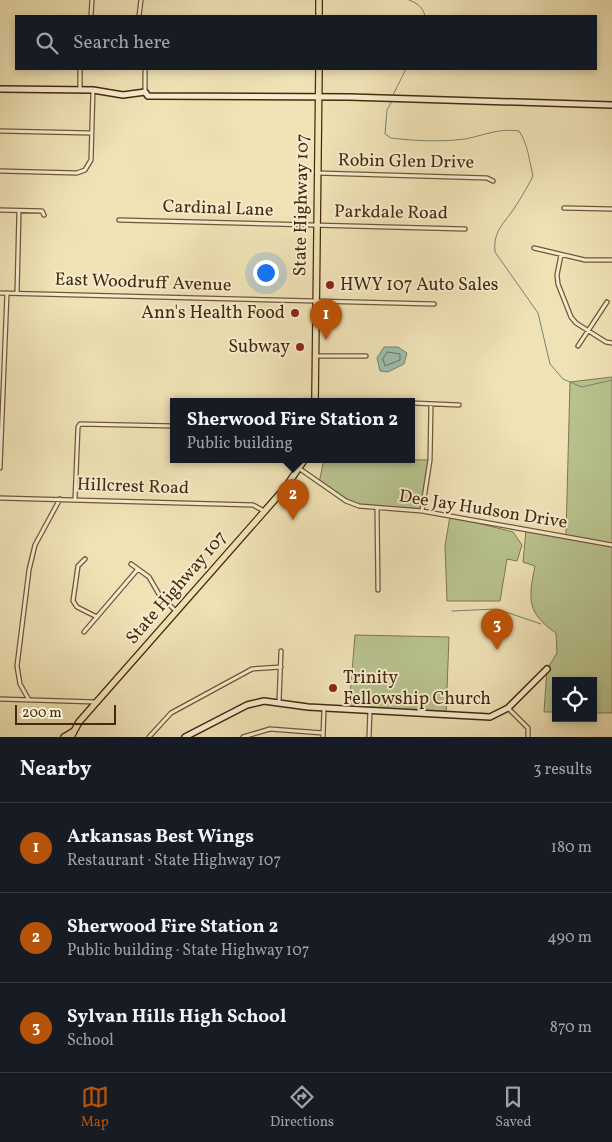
<!DOCTYPE html>
<meta charset="utf-8">
<style>
:root{--surface:#171b24;--page:#20242c;--text:#f1f3f6;--muted:#9ea1a6;--line:#363941;--accent:#b45309}
body{margin:0;font-family:Vollkorn,serif;background:var(--page);color:var(--text)}
.controls{position:absolute;right:15px;bottom:15px;display:grid;overflow:hidden;border-radius:0px;box-shadow:0 2px 8px #0003}
.controls button{width:45px;height:45px;display:grid;place-items:center;padding:0;border:0;border-bottom:1px solid var(--line);background:var(--surface);color:var(--text);font:25px sans-serif}
.scale{position:absolute;left:15px;bottom:12px;width:101px;box-sizing:border-box;padding-left:5px;border:2px solid #47290d;border-top:0;font-size:14px;line-height:18px;white-space:nowrap;color:#47290d;-webkit-text-stroke:4px #f5eccf;paint-order:stroke}
.you{position:absolute;left:265px;top:272px;width:18px;height:18px;margin:-12px;border:4px solid #fff;border-radius:50%;background:#1a73e8;box-shadow:0 0 0 8px #1a73e833}
.badge{display:grid;place-items:center;width:32px;height:32px;border-radius:50%;background:var(--accent);color:#fff;font-size:16px;font-weight:700}
.pin{position:absolute;translate:-50% -41px;filter:drop-shadow(0 1px 2px #0008)}
.pin::after{content:'';position:absolute;top:26px;width:18px;height:15px;background:inherit;clip-path:polygon(0 0,100% 0,50% 100%)}
.popup{position:absolute;left:170px;top:398px;width:245px;height:65px;box-sizing:border-box;display:grid;place-content:center;border-radius:0px;background:var(--surface);filter:drop-shadow(0 1px 4px #0005);font-size:16px;white-space:nowrap;color:var(--muted)}
.popup b{font-size:19px;color:var(--text)}
.popup::after{content:'';position:absolute;left:50%;top:100%;margin-left:-10px;border:10px solid transparent;border-top-color:var(--surface)}
.list{margin:0;padding:0;list-style:none}
h2{display:flex;justify-content:space-between;align-items:center;height:65px;margin:0;padding:0 20px;font-size:21px}
h2 small{font-size:16px;font-weight:400;color:var(--muted)}
.list li{display:grid;grid-template-columns:32px 1fr auto;gap:15px;align-items:center;box-sizing:border-box;height:90px;padding:0 20px;border-top:1px solid var(--line)}
.list b{display:block;font-size:19px;white-space:nowrap}
.list p{margin:0;font-size:16px;white-space:nowrap;color:var(--muted)}
.list em{font-size:16px;font-style:normal;color:var(--muted)}
.icon{flex:none;width:28px;height:28px;fill:none;stroke:currentColor;stroke-width:2;stroke-linecap:round;stroke-linejoin:round}
.map{position:relative;flex:none;width:612px;height:737px;overflow:hidden}
.search{position:absolute;background:var(--surface);box-shadow:0 2px 8px #0003;left:15px;right:15px;top:15px;height:55px;display:flex;align-items:center;gap:12px;box-sizing:border-box;padding:0 18px;border-radius:0px;color:var(--muted);font-size:19px}
.sheet{height:335px;background:var(--surface)}
nav{display:flex;justify-content:space-around;align-items:center;box-sizing:border-box;height:70px;border-top:1px solid var(--line);background:var(--surface);font-size:14px;color:var(--muted)}
nav a{display:grid;justify-items:center;gap:2px}
nav .on{color:var(--accent)}
.map>svg:first-child{display:block}
.green{fill:#b8c38e;stroke:#80764e}
.water{fill:#9abdb0;stroke:#79826f}
.lines{fill:none;stroke-linecap:round;stroke-linejoin:round}
.shore{stroke:#70735e;stroke-width:1}
.stream{stroke:#79826f;stroke-width:1}
.street-casing{stroke:#715737;stroke-width:5.5}
.secondary-casing{stroke:#47290d;stroke-width:8}
.primary-casing{stroke:#47290d;stroke-width:8}
.street{stroke:#f5eccf;stroke-width:3}
.secondary{stroke:#f5eccf;stroke-width:5}
.primary{stroke:#efe2b5;stroke-width:5.5}
.poi-dot{fill:#8f2418;stroke:#f5eccf;stroke-width:2}
.labels{text-anchor:middle;dominant-baseline:central;stroke-width:4;stroke-linejoin:round;paint-order:stroke}
.street-label{font-size:18px;fill:#47290d;stroke:#f5eccf}
.poi-label{font-size:18px;fill:#47290d;stroke:#f5eccf;text-anchor:start}
</style>
<div class="map">
<svg width="612" height="737" viewBox="0 0 612 737">
<rect width="100%" height="100%" fill="#efe2b5"/>
<filter id="stains"><feTurbulence type="fractalNoise" baseFrequency=".004" numOctaves="4"/><feColorMatrix values="0 0 0 0 .2 0 0 0 0 .09 0 0 0 0 .02 0 0 0 .5 -.17"/></filter>
<radialGradient id="worn" r=".72"><stop offset=".6" stop-color="#630" stop-opacity="0"/><stop offset="1" stop-color="#630" stop-opacity=".3"/></radialGradient>
<path class="green" d="M612,377V713H593V681H556V712H544L547,669L557,653L556,633C527,613 528,600 535,566L523,562L526,530L566,536L570,382Z
M324,459L430,460L422,511L355,505L319,483Z
M450,516L513,532L522,545L517,561L507,559L500,601H447L445,546Z
M355,635L449,637L446,715L349,708Z"/>
<path class="water" d="M384,347H398L407,353L404,364L388,372L380,371L377,358Z"/>
<g class="lines">
<path class="shore" d="M388,352L400,354V360L385,366L383,359Z"/>
<path class="stream" d="M409,0C417,3 423,7 425,16
M392,97L406,69
M392,101L387,110L385,134L391,138C416,141 441,142 465,139C485,135 499,128 519,131C528,144 529,160 533,176C527,188 518,203 511,213C501,226 493,234 495,252L538,313L550,364L563,379L582,387L612,380
M452,611L497,609L541,624"/>
<defs>
<path id="street" d="M91,16L92,0
M139,16L141,0
M145,69V92
M80,89V69
M0,131L91,133
M0,171L77,173L85,170L91,160L93,90
M318,173L487,178L493,181
M564,208L612,209
M0,210L42,211L44,215
M119,220L465,229
M534,248L585,260H612
M561,255L557,275L558,284L571,317L576,323L606,342L612,343
M0,293L434,304
M17,293L19,211
M578,346L607,302
M316,356H366
M412,403L459,405
M0,468L7,293
M300,469L346,501L359,506L422,511L612,545
M0,498L253,505L264,511
M75,499L78,427L80,424L174,426
M377,508L378,590
M422,511L430,460L431,404
M85,559L78,566L73,601L77,607L97,617
M131,564L149,577L160,596L176,611
M84,632L138,569
M0,699L96,702
M29,700L20,684L17,666L29,570L35,545L60,499
M279,702L281,651
M508,708L528,728V737
M149,737L171,713L252,669L281,667
M243,737L270,729L323,733
M323,737L324,708
M369,737L370,710"/>
<path id="secondary" d="M0,89L93,90L123,95L145,92L148,96L349,97L612,105
M185,737L247,705L264,701L308,707L490,717L508,708L547,669"/>
<path id="primary" d="M319,16V0
M315,401L319,69
M64,737L74,731
M71,737L79,722L285,488L305,459"/>
</defs>
<use href="#street" class="street-casing"/>
<use href="#secondary" class="secondary-casing"/>
<use href="#primary" class="primary-casing"/>
<use href="#street" class="street"/>
<use href="#secondary" class="secondary"/>
<use href="#primary" class="primary"/>
</g>
<g class="poi-dot">
<circle cx="330" cy="285" r="5"/>
<circle cx="295" cy="313" r="5"/>
<circle cx="300" cy="347" r="5"/>
<circle cx="333" cy="688" r="5"/>
</g>
<g class="labels">
<g class="street-label">
<text transform="translate(406 162) rotate(1)">Robin Glen Drive</text>
<text transform="translate(302 205) rotate(-89)">State Highway 107</text>
<text transform="translate(218 209) rotate(2)">Cardinal Lane</text>
<text transform="translate(391 213) rotate(1)">Parkdale Road</text>
<text transform="translate(143 283) rotate(2)">East Woodruff Avenue</text>
<text transform="translate(133 487) rotate(2)">Hillcrest Road</text>
<text transform="translate(483 510) rotate(9)">Dee Jay Hudson Drive</text>
<text transform="translate(177 588) rotate(-49)">State Highway 107</text>
</g>
<g class="poi-label">
<text x="340" y="285">HWY 107 Auto Sales</text>
<text x="285" y="313" text-anchor="end">Ann's Health Food</text>
<text x="290" y="347" text-anchor="end">Subway</text>
<text x="343" y="678">Trinity<tspan x="343" dy="21">Fellowship Church</tspan></text>
</g>
</g>
<rect width="100%" height="100%" filter="url(#stains)"/>
<rect width="100%" height="100%" fill="url(#worn)"/>
</svg>
<div class="controls">
<button><svg class="icon" aria-label="locate" viewBox="0 0 24 24"><circle cx="12" cy="12" r="6"/><path d="M12 2v4M12 18v4M2 12h4M18 12h4"/></svg></button>
</div>
<div class="scale">200 m</div>
<div class="you"></div>
<div class="pin badge" style="left:326px;top:340px">1</div>
<div class="pin badge" style="left:293px;top:520px">2</div>
<div class="popup"><b>Sherwood Fire Station 2</b>Public building</div>
<div class="pin badge" style="left:497px;top:650px">3</div>
<div class="search"><svg class="icon" aria-label="search" viewBox="0 0 24 24"><circle cx="10" cy="10" r="6"/><path d="M15 15l6 6"/></svg>Search here</div>
</div>
<section class="sheet">
<h2>Nearby<small>3 results</small></h2>
<ul class="list">
<li><span class="badge">1</span><div><b>Arkansas Best Wings</b><p>Restaurant · State Highway 107</p></div><em>180 m</em></li>
<li><span class="badge">2</span><div><b>Sherwood Fire Station 2</b><p>Public building · State Highway 107</p></div><em>490 m</em></li>
<li><span class="badge">3</span><div><b>Sylvan Hills High School</b><p>School</p></div><em>870 m</em></li>
</ul>
</section>
<nav>
<a class="on"><svg class="icon" aria-label="map" viewBox="0 0 24 24"><path d="M3 6l6-2 6 2 6-2v14l-6 2-6-2-6 2zM9 4v14M15 6v14"/></svg>Map</a>
<a><svg class="icon" aria-label="directions" viewBox="0 0 24 24"><path d="M12 3l9 9-9 9-9-9zM9 14v-3h6M13 9l2 2-2 2"/></svg>Directions</a>
<a><svg class="icon" aria-label="saved" viewBox="0 0 24 24"><path d="M7 4h10v16l-5-4-5 4z"/></svg>Saved</a>
</nav>
